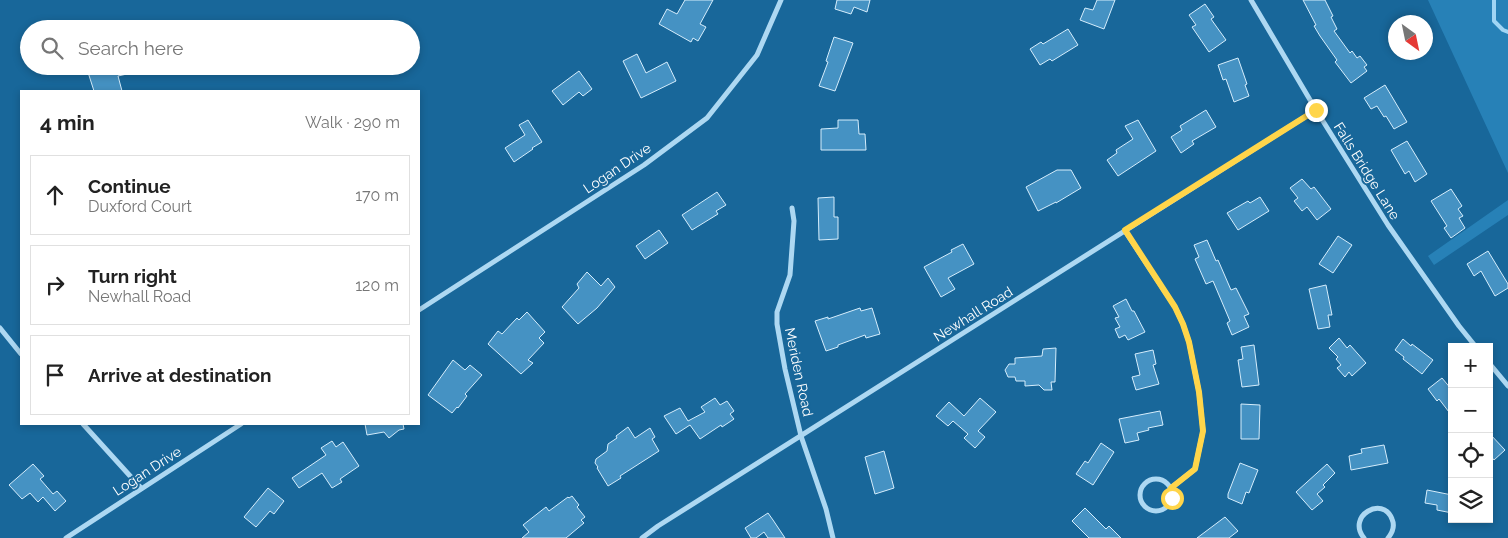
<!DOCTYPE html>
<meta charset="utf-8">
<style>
:root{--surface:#fff;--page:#f6f6f6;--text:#222;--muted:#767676;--line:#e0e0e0}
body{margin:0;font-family:Raleway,sans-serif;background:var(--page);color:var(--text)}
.controls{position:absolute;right:15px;bottom:15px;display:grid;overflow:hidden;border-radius:0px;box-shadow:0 2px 8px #0003}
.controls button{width:45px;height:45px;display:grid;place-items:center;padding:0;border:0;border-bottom:1px solid var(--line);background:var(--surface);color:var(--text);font:25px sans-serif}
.compass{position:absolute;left:1388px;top:15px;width:45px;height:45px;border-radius:50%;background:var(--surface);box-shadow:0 2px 8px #0003;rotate:147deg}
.stop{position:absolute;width:15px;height:15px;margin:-11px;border:4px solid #ffd54a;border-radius:50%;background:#fff}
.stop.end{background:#ffd54a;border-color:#fff;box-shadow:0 1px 5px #0008}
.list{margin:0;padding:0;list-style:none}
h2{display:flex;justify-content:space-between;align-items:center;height:65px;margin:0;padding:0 20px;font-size:21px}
h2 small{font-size:16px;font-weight:400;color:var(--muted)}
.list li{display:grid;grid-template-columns:32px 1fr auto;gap:15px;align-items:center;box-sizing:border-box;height:80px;margin:0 10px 10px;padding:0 10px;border:1px solid var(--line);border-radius:0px}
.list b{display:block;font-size:19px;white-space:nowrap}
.list p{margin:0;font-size:16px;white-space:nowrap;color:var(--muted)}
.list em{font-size:16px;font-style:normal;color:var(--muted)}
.icon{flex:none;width:28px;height:28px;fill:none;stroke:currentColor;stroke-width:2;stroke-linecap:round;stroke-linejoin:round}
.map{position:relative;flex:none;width:1508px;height:538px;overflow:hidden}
.search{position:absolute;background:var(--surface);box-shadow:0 2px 8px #0003;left:20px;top:20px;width:400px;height:55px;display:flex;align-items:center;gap:12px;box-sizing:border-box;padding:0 18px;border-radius:28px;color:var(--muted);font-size:19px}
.panel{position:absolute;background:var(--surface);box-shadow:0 2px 8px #0003;left:20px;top:90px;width:400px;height:335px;border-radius:0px}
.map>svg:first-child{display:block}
.green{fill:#2781b7}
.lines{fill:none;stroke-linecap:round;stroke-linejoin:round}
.stream{stroke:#a0d5f4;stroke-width:4}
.building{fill:#4592c3;stroke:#d5edfc}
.street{stroke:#add8f2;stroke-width:5}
.route{stroke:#ffd54a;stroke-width:6}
.labels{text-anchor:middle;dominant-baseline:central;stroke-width:4;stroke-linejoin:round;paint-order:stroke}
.street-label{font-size:14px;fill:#fff;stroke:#18679a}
</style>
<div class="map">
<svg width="1508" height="538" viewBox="0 0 1508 538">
<rect width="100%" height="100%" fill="#18679a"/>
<path class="green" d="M1428,0H1508V173Z
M1508,200V215L1434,265L1428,256Z"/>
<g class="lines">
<path class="stream" d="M1494,0V21L1503,30L1508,32"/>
</g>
<path class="building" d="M685,0H713L700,24L706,27L698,41L693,38L691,42L659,24L667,9L677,14Z
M837,0H870L867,12L854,7L851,14L835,9Z
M1097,0H1115L1104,29L1080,20L1085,8L1093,10Z
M1303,0H1325L1333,16L1331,17L1337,29L1334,31L1350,53L1352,51L1357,58L1360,56L1367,65L1364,67L1367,71L1351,83L1335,62L1337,60L1320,36L1314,26L1316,25Z
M1205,4L1214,17L1211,19L1226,40L1209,52L1192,27L1196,25L1189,15Z
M1068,29L1078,45L1052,61L1050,59L1040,65L1030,49L1041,42L1043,44Z
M834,37L853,43L835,91L819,86L828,62L826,61Z
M637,54L646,73L667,62L676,81L641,98L623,61Z
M1238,58L1247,84L1245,85L1249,96L1234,102L1226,79L1223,80L1218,65Z
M86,66H125L127,74L118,76L122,91H94Z
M579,71L592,89L583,96L579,92L563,105L552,91Z
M1385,85L1407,122L1394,129L1386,116L1384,117L1377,106L1371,109L1364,98Z
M1206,110L1216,127L1192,141L1194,144L1181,153L1171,137L1182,130L1180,126Z
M528,120L542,142L532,148L533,149L514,162L505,148L525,135L519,125Z
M838,120H858L859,134H865L866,150H821V129L838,128Z
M1138,120L1156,151L1118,176L1107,160L1117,153L1116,150L1133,139L1125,126Z
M1407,141L1427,174L1415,182L1409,171L1405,174L1391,150Z
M1057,170H1071L1081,188L1056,203V202L1038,211L1026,187Z
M1302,179L1311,189L1314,187L1331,209L1317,220L1307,207L1302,211L1294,201L1298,198L1290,188Z
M1451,189L1462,206L1458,209L1463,216L1459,218L1465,228L1451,238L1444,228L1447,226L1431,201Z
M717,192L726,205L716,211L718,214L692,230L682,215Z
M834,197V217H838V239L819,240L818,198Z
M1260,197L1269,211L1238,230L1227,213L1248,201L1250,203Z
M659,230L668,243L645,259L636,246Z
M1338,236L1352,245L1333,273L1319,264Z
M1207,240L1216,261L1218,260L1231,290L1236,288L1249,314L1244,316L1249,327L1232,335L1227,323L1230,321L1213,281L1206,284L1195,259L1199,257L1194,245Z
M963,244L974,264L948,278L955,289L941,297L924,267L952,252L951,250Z
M1488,251L1508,284V288L1495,296L1481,271L1474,276L1467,264Z
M587,272L601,286L608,278L615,287L597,308L578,324L562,307L579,288L577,284Z
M1326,285L1332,315H1328L1330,327L1318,329L1309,289Z
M1126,299L1132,311H1134L1145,332L1128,340L1125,335L1119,338L1115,329L1120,327L1115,318L1119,317L1113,306Z
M860,308L861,311L872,308L880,334L866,338L865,335L838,345V347L826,351L815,321L828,317V319Z
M527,312L545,332L539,338L544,343L528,360L533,363L521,374L488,344L498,331L502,334L517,318L519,320Z
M1339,338L1347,348L1350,345L1366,363L1352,376L1349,372L1345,377L1337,368L1341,365L1336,359L1338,357L1329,348Z
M1403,339L1411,346L1412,344L1433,360L1422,374L1403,359L1404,357L1395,350Z
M1254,345L1259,385L1242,387L1238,360L1243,359L1241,347Z
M1056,348L1055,382H1051L1052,390H1044L1039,385L1025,386V381H1016L1015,377H1008L1005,370L1009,364H1015V358L1042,356L1043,349Z
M1153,350L1156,364L1153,365L1159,384L1136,390L1132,377L1140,375L1135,354Z
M453,360L465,370L470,365L482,375L465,394L467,396L458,408L457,407L452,413L428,395Z
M1442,378L1452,390V416L1439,399L1437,401L1428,389Z
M715,398L720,405L727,401L734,411L730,414L734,419L722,427L721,425L700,439L690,425L676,434L664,416L680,408L688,421L705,412L701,407Z
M980,398L996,412L978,431L985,437L975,448L964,438L968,434L953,421L948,426L936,416L949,402L964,416Z
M1241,404L1260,405L1259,439H1241Z
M1160,411L1163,425L1148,428L1149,430L1137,433L1139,440L1125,443L1119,419Z
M365,424H403L404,429L399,430L389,438L384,432L367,435Z
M628,427L635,438L650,428L655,437L652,439L659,451L620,476L621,478L608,486L597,468L598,467L595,463L596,459L607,451L608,444L617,438L616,436Z
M1489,433L1505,450L1494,460L1489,454Z
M332,441L336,447L343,442L359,466L340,479L342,482L332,488L322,473L299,488L292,478L326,455L321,448Z
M1101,443L1114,452L1093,485L1076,474L1085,461L1088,463Z
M1384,445L1388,463L1351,470L1349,456L1362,453L1361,449Z
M884,451L894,488L875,494L865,457Z
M1240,463L1258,470L1249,493L1246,492L1242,504L1228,498V494Z
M33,464L44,476L40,479L53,494L57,491L66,501L55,511L43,497L38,502L30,493L22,499L9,485Z
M1327,464L1335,473L1323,485L1325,487L1317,494L1323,501L1312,510L1296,492Z
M268,488L284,501L274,514L270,511L256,527L244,517Z
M1427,490L1452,495V513L1437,510V505L1425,503Z
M572,496L579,505L577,507L585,517L581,520L584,523L566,538H522L529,532L523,525L546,507L549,511L568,497L569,498Z
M1085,508L1106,529L1109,526L1121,538H1089L1072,521Z
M768,513L773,520L785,538H768L764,532L756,538H751L745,528Z
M1225,517L1238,531L1229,538H1197Z"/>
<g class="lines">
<path class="street" d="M1251,0L1316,110L1388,225L1459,326L1476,347
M792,208L794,221L790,275L777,312V324L785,369L801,436L826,509L833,538
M1125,231L1175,307L1183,324L1189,342L1199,392L1203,431L1195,469L1171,488
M419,310L644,165L707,118L757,55L781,0
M0,328L21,354
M1489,363L1508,386
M83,424L141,488
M1140 495a16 16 0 1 1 32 0a16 16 0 1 1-32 0Z
M66,538L241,424
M642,538L658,526L1316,110
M1364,538C1346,516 1383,495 1392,519C1395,526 1393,532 1388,538"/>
</g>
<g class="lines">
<path class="route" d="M1172,498L1171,488L1195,469L1203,431L1199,392L1189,342L1183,324L1175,307L1125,230L1316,110"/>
</g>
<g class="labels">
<g class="street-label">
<text transform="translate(617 168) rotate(-34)">Logan Drive</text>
<text transform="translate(1367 171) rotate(58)">Falls Bridge Lane</text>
<text transform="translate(973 314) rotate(-32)">Newhall Road</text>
<text transform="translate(799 372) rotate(78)">Meriden Road</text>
<text transform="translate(147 471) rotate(-33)">Logan Drive</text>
</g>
</g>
</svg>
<div class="controls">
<button>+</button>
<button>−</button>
<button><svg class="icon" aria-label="locate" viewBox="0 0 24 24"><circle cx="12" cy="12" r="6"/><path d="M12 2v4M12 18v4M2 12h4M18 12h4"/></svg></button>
<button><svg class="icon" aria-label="layers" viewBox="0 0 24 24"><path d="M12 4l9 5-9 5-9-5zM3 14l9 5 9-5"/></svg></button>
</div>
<svg class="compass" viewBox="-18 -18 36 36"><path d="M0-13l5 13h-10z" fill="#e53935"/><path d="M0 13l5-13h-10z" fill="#767676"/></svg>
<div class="stop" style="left:1172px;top:498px"></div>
<div class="stop end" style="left:1316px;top:110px"></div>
<div class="search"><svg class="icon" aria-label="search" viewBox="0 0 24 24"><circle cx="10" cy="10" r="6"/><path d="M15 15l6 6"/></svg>Search here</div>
<section class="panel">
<h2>4 min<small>Walk · 290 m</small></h2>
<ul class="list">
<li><svg class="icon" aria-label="ahead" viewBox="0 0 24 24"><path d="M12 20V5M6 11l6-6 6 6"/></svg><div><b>Continue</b><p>Duxford Court</p></div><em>170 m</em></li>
<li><svg class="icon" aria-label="right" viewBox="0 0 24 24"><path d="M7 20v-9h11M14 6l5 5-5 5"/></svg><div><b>Turn right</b><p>Newhall Road</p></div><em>120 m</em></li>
<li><svg class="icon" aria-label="arrive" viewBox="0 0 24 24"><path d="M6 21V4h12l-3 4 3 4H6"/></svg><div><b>Arrive at destination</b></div></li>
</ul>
</section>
</div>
